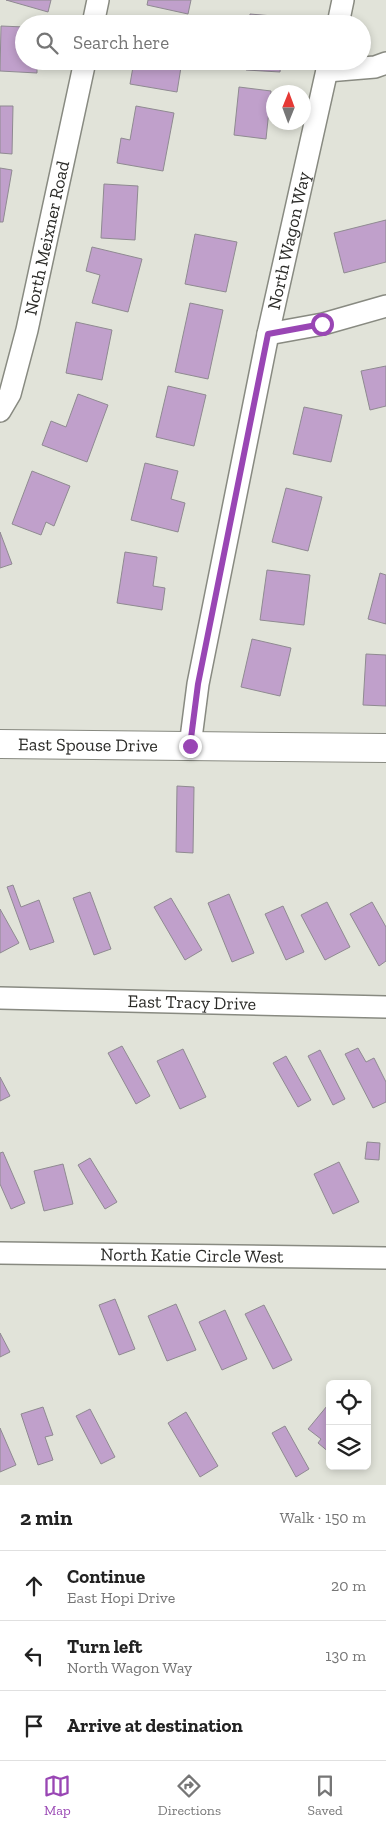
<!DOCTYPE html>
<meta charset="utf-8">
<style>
:root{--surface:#fff;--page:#f2f2f2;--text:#222;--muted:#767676;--line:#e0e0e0;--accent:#9946b4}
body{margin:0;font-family:"Zilla Slab",serif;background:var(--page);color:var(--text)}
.controls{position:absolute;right:15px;bottom:15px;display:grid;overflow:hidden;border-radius:8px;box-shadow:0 2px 8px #0003}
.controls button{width:45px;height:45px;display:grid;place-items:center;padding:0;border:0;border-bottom:1px solid var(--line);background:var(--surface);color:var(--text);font:25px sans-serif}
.compass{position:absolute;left:266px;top:85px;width:45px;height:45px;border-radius:50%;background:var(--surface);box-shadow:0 2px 8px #0003;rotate:1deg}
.stop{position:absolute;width:15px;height:15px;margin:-11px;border:4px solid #9946b4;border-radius:50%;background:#fff}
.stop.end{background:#9946b4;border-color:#fff;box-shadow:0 1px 5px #0008}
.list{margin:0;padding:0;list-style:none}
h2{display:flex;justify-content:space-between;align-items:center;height:65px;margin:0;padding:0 20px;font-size:21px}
h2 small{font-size:16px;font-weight:400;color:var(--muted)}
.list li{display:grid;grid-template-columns:32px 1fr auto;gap:15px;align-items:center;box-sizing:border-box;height:70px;padding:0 20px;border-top:1px solid var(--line)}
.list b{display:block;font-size:19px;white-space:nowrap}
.list p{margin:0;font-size:16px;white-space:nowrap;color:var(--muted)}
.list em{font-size:16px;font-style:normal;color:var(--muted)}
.icon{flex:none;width:28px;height:28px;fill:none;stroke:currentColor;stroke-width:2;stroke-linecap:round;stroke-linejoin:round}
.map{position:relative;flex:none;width:386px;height:1485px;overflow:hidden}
.search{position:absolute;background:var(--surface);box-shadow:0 2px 8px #0003;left:15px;right:15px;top:15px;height:55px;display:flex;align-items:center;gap:12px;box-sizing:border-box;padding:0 18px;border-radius:28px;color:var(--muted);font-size:19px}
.sheet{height:275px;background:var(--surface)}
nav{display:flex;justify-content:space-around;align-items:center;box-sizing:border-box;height:70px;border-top:1px solid var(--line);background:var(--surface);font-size:14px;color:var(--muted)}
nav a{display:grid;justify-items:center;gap:2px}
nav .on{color:var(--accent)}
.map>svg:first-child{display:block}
.building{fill:#c0a0cb;stroke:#8f8a91}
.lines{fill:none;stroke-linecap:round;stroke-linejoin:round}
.street-casing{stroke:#888a81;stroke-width:24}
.secondary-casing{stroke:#888a81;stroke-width:30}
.street{stroke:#fff;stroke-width:21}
.secondary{stroke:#fff;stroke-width:28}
.route{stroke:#9946b4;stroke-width:6}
.labels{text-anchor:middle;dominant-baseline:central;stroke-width:4;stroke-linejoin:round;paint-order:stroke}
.street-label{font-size:18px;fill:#2b2b28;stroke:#eef0e6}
</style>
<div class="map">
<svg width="386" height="1485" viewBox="0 0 386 1485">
<rect width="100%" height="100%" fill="#e1e3d9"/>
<path class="building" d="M6,0H51L48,12Z
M148,0H191L188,14L147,5Z
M250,14L284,17L283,24H249Z
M1,26L24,27V61H37V73L0,71Z
M134,61H182L177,92L130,84Z
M246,61H281L280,72L246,70Z
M239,87L271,91L266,139L234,135Z
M0,106H13L12,154L0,153Z
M136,106L174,113L163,171L117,163L121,138L130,140Z
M0,168L12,170L3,222H0Z
M104,184L138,186L135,240L101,238Z
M386,220V262L344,273L334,233Z
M195,234L237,242L226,292L185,284Z
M92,247L142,259L128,312L92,303L100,275L86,271Z
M190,303L223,310L208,379L175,372Z
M76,322L112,330L102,380L66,373Z
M386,366V406L370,410L361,371Z
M168,386L206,395L194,446L156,437Z
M78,394L108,405L87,462L42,445L51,421L66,427Z
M304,407L342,415L331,462L293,454Z
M145,463L178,471L171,499L185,503L178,532L131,520Z
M32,471L70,486L54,526L46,522L41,535L12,524Z
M286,488L322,497L308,551L272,542Z
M0,532L12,564L0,568Z
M125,552L157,557L153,586L165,588L162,610L117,603Z
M267,570L310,575L304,625L260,620Z
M380,573L386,575V624L368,619Z
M252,639L291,648L280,696L241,687Z
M366,654L386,655V706L363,705Z
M177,786L194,787L193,853L176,852Z
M13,885L21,907L39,900L54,942L30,950L7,887Z
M90,892L111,949L94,955L73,898Z
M229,894L254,953L232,962L208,903Z
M171,898L202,950L185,960L154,907Z
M327,902L350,947L325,960L301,915Z
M372,902L386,927V961L379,966L350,914Z
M283,906L304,952L286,960L265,914Z
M0,909L19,943L0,953Z
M122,1046L150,1096L136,1104L108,1053Z
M358,1048L366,1062L374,1058L386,1082V1102L373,1108L345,1054Z
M183,1049L206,1097L180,1109L157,1061Z
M320,1050L345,1099L333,1105L308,1056Z
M286,1056L311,1100L298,1107L273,1063Z
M0,1077L10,1096L0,1101Z
M367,1142L380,1143L379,1160L365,1159Z
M3,1152L25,1203L11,1209L0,1184V1153Z
M90,1158L117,1202L105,1209L78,1165Z
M339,1162L359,1202L333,1214L314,1174Z
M63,1164L73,1204L44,1211L34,1171Z
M115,1299L135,1349L119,1355L99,1305Z
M176,1304L196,1350L167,1361L148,1316Z
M264,1305L292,1360L273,1369L245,1314Z
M225,1310L247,1359L222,1370L199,1322Z
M0,1333L10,1352L0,1357Z
M327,1406L330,1408V1453L318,1443L321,1439L308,1429Z
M43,1407L53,1435L45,1437L53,1460L38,1465L21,1414Z
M90,1409L115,1457L101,1464L76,1416Z
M186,1412L218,1466L200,1477L168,1423Z
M285,1426L309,1469L296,1477L272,1433Z
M0,1428L16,1465L0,1472Z"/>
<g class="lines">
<defs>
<g id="street">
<path d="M93,24L98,0"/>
<path d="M338,24L343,0"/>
<path d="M327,71L375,67L386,63"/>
<path d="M268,334L323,324L386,306"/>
<path id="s1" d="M0,411L10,394L27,330L85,61"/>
<path id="s2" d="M190,746L198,684L268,334L329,61"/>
<path id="s3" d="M0,998L386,1007"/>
<path id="s4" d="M0,1253L386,1258"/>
</g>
<g id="secondary">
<path id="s5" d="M0,744L386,748"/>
</g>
</defs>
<use href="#street" class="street-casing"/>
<use href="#secondary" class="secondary-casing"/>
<use href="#street" class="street"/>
<use href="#secondary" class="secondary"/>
</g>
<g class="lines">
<path class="route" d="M190,746L198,684L268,334L322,324"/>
</g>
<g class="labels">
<g class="street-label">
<text stroke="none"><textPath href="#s1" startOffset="180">North Meixner Road</textPath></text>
<text stroke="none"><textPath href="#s2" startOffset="515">North Wagon Way</textPath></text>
<text stroke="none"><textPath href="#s5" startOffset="88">East Spouse Drive</textPath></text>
<text stroke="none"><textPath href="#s3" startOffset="192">East Tracy Drive</textPath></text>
<text stroke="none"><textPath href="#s4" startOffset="192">North Katie Circle West</textPath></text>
</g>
</g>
</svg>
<div class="controls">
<button><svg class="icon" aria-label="locate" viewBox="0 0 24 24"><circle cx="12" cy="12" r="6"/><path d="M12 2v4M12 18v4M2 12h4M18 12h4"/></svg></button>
<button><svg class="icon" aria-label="layers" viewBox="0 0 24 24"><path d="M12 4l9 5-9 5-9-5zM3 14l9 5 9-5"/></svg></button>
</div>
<svg class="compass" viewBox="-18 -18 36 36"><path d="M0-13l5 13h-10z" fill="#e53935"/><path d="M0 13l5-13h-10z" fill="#767676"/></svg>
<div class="stop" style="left:322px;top:324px"></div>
<div class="stop end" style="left:190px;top:746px"></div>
<div class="search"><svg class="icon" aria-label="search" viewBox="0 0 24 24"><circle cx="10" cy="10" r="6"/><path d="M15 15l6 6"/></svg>Search here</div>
</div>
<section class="sheet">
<h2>2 min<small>Walk · 150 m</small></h2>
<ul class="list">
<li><svg class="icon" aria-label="ahead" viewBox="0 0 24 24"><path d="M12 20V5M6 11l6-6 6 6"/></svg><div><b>Continue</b><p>East Hopi Drive</p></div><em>20 m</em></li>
<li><svg class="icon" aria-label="left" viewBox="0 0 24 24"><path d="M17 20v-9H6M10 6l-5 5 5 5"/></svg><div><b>Turn left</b><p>North Wagon Way</p></div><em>130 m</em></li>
<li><svg class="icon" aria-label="arrive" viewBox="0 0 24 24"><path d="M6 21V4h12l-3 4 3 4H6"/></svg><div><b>Arrive at destination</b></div></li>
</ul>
</section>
<nav>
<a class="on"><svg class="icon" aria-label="map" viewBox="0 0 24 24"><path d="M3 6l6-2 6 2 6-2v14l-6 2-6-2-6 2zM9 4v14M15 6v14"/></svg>Map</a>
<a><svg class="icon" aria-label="directions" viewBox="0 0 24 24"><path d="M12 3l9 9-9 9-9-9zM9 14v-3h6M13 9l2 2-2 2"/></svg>Directions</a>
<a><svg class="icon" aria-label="saved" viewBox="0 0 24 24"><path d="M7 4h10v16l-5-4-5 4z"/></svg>Saved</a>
</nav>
